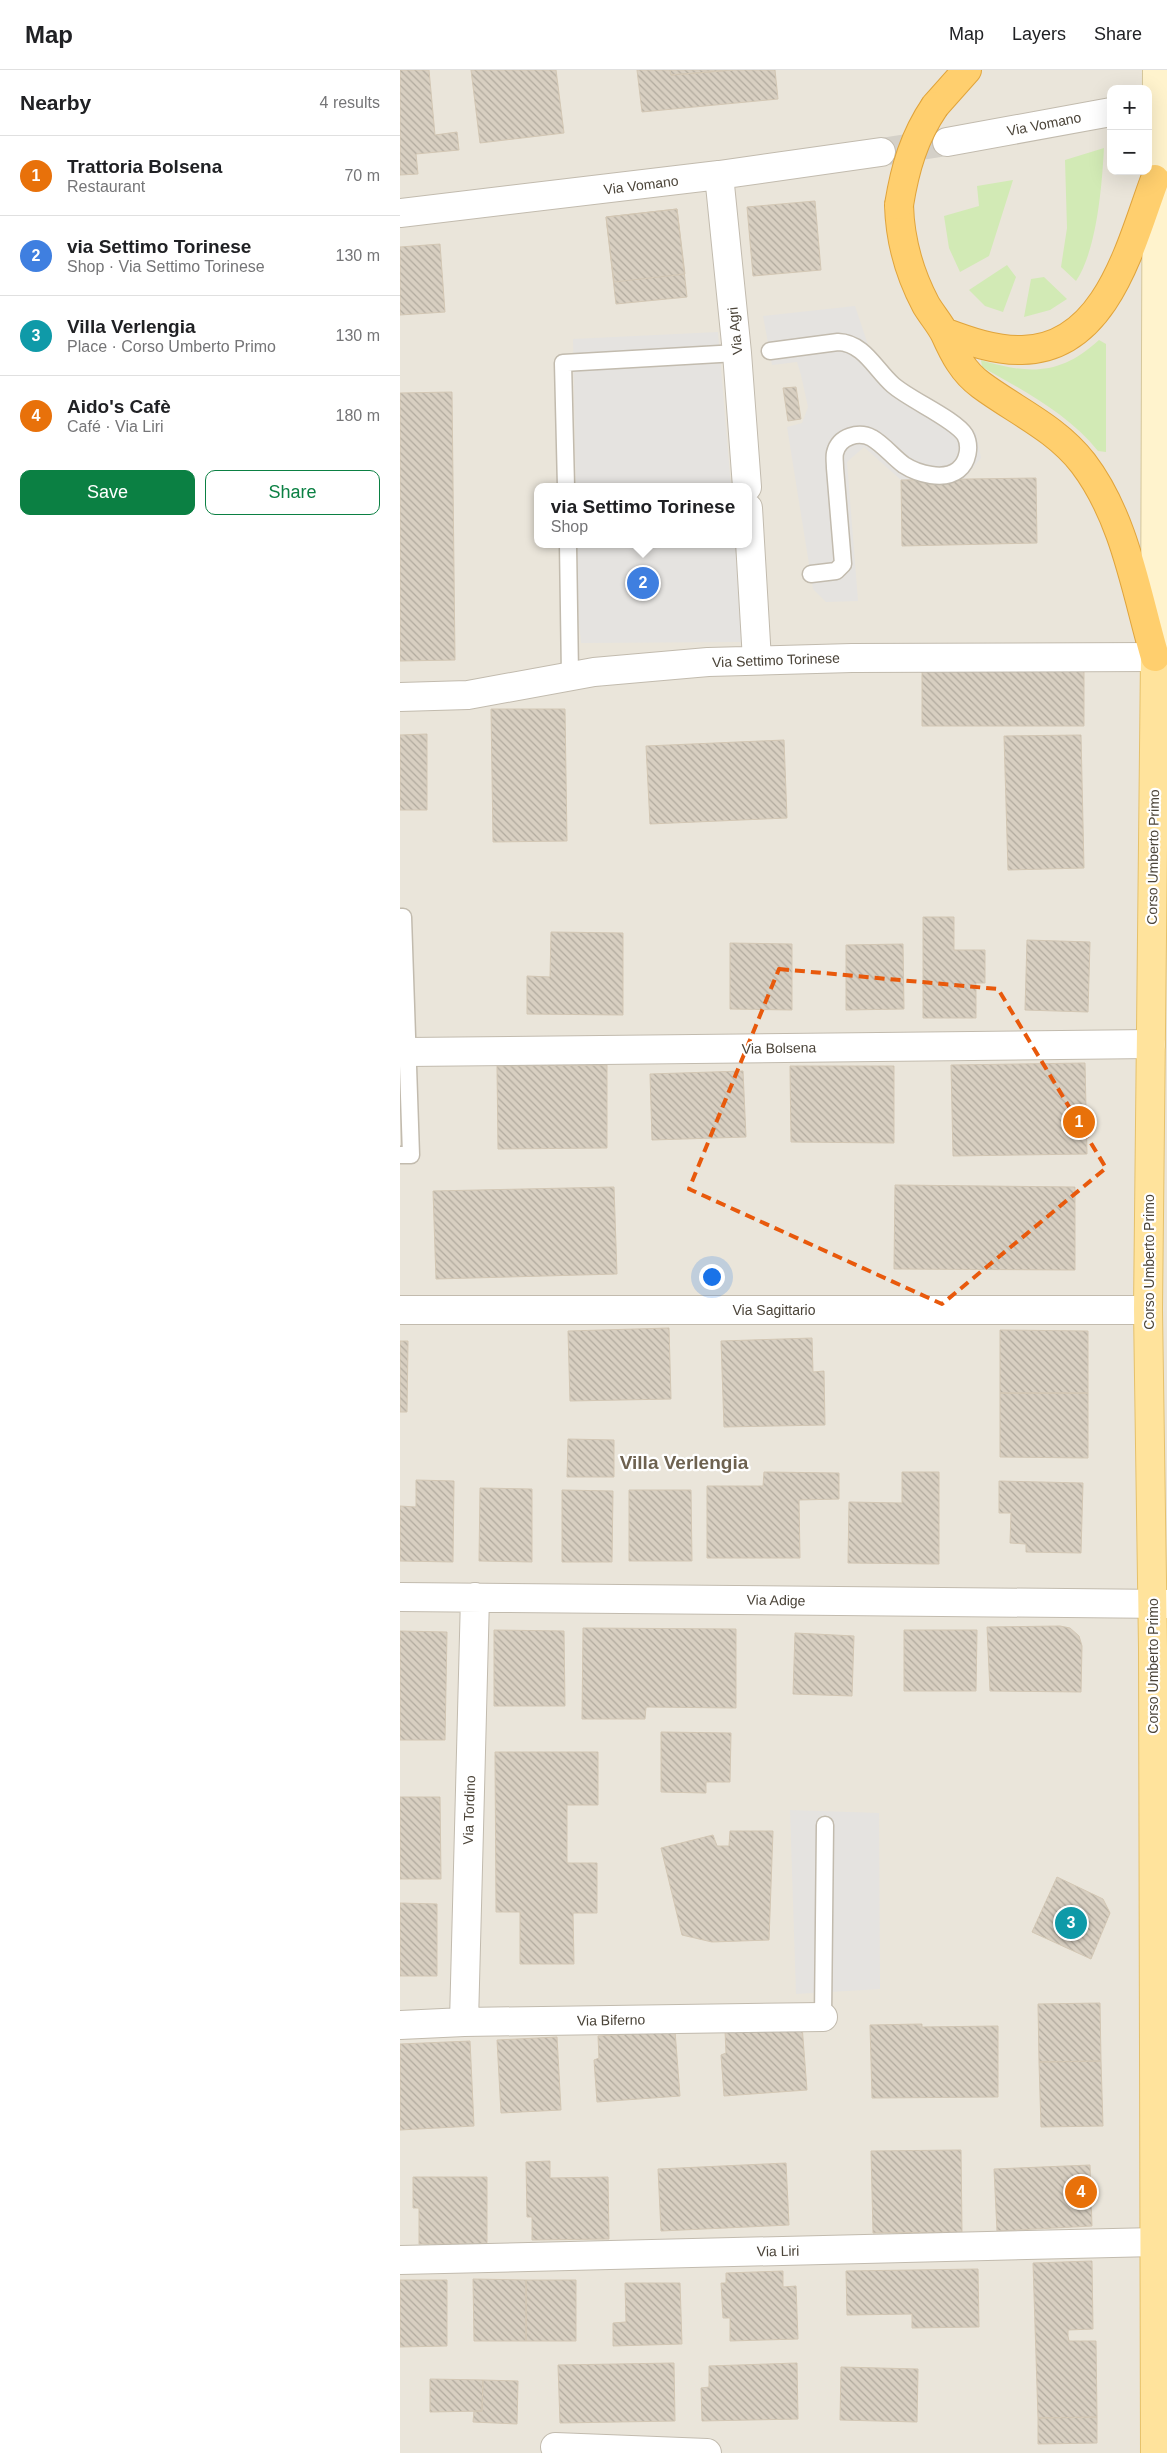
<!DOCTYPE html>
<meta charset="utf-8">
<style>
:root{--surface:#fff;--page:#f6f6f6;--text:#202124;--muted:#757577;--line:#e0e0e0;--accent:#0b8043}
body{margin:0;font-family:Helvetica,sans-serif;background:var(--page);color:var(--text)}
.controls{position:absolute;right:15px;top:15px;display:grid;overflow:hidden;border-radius:10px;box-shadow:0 5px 20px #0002}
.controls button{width:45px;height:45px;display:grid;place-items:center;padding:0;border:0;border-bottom:1px solid var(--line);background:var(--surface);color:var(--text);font:25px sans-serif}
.you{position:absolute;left:311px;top:1206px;width:18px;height:18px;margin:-12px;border:4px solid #fff;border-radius:50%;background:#1a73e8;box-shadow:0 0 0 8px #1a73e833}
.badge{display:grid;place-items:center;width:32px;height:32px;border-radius:50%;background:var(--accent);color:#fff;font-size:16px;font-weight:700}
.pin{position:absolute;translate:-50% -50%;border:2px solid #fff;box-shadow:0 1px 5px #0006}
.popup{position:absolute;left:134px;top:413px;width:218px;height:65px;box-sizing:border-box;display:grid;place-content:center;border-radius:10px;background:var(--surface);filter:drop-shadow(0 1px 4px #0005);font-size:16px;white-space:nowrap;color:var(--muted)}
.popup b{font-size:19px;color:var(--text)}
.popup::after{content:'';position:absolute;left:50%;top:100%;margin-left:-10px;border:10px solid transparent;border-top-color:var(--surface)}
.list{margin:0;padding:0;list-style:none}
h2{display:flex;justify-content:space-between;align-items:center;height:65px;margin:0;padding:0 20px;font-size:21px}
h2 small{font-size:16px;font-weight:400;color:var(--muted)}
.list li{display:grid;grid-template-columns:32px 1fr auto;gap:15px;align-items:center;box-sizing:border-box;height:80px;padding:0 20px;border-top:1px solid var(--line)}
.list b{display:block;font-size:19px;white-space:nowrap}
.list p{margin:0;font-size:16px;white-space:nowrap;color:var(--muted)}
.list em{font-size:16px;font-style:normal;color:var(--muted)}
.actions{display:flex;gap:10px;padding:15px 20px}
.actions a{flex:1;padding:11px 0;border:1px solid var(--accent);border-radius:10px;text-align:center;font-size:18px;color:var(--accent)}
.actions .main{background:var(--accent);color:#fff}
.map{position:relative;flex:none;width:767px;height:2383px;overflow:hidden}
header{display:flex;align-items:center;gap:30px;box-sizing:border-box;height:70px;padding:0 25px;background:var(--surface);border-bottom:1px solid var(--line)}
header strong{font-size:24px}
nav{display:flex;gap:28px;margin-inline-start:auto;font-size:18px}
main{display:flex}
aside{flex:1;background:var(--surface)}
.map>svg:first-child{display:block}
.residential{fill:#eae5da;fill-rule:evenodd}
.grass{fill:#d2eab5}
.parking{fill:#e5e3e0}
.building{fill:url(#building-back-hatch);stroke:#d3c7b4}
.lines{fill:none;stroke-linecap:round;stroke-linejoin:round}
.street-tunnel{stroke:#d4d0c8;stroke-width:28;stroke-dasharray:28 14;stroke-linecap:butt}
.lane-casing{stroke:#c2bbae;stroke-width:19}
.street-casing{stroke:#c2bbae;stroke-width:30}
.secondary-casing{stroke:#d6c79b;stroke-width:30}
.primary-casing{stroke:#e6c16a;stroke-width:30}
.highway-casing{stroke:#e0a43c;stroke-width:30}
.lane{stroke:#fff;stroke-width:16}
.street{stroke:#fff;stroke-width:28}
.secondary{stroke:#fff3cd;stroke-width:28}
.primary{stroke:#ffe39c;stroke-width:28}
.highway{stroke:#ffcf6e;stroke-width:28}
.highway-bridge-casing{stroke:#e0a43c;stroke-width:30;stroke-linecap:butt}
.highway-bridge{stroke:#ffcf6e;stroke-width:28}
.marked{fill:none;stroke:#e8590c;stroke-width:4;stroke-dasharray:10 6;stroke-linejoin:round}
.labels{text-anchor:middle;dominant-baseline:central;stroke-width:4.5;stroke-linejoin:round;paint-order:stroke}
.street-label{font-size:14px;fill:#4b4439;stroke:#fff}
.district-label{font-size:19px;font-weight:bold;fill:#6e6250;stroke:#fff}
</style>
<header>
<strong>Map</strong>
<nav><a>Map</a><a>Layers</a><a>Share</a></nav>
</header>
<main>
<aside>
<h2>Nearby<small>4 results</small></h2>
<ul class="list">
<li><span class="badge" style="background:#e8710a">1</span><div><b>Trattoria Bolsena</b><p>Restaurant</p></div><em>70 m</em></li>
<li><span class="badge" style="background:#3f7fe0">2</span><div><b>via Settimo Torinese</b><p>Shop · Via Settimo Torinese</p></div><em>130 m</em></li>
<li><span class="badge" style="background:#0f9aa8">3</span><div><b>Villa Verlengia</b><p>Place · Corso Umberto Primo</p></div><em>130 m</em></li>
<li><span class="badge" style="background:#e8710a">4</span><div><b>Aido's Cafè</b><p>Café · Via Liri</p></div><em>180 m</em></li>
</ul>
<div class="actions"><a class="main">Save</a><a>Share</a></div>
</aside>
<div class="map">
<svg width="767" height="2383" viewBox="0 0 767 2383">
<defs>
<pattern id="building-back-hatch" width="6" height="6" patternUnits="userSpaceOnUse" patternTransform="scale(1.25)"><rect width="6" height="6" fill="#d8cfc1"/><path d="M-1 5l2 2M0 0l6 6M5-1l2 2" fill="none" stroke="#b1aa9e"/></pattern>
</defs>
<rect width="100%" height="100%" fill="#f6f3ec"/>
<path class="residential" d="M0,0H767V2383H0ZM711,19H748V101H711ZM138,417H348V474H138Z"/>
<path class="grass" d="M704,78C702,115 697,180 676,211L661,197L667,158L665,90Z
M613,110L589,186L560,202L549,178L544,146L579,136L577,116Z
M607,195L616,207L603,242L585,236L569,220Z
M644,207L667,229L650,240L624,247L631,209Z
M699,270L706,274V382L698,381C667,343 624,321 582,297L581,290C629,305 661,305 699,270Z"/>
<path class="parking" d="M455,236L471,284L515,324L576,363L581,388L564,409L501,410L464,377L447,392L458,531L426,532L413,519L387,357L402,353L408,337L401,305L397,292L372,295L363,246Z
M318,262L331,417H176L173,269Z
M177,474H335L344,572L181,573L179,554Z
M390,1740L479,1743L480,1919L396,1924Z"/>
<path class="building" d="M0,0H29L35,65L57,62L59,80L16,84L18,104L0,105Z
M71,0H156L164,63L80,73Z
M237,0H270L271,5L333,0H375L378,29L242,42Z
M270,0H333L271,5Z
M415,131L421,200L353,206L347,137Z
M277,139L285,204L214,212L206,147Z
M277,139L287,227L216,234L206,147Z
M40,174L45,242L0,245V177Z
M396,317L401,349L388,351L383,318Z
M52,322L55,590L0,591V323Z
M636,408L637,473L502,476L501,410Z
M684,597V656H522V598Z
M91,639H165L167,771L93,772Z
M27,664V740H0V665Z
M681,665L684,798L608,800L604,666Z
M384,670L387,748L250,754L246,676Z
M523,847H554V880H585V913H576V948H523Z
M151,862L223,863V945L127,944V906L150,907Z
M627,870L690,872L688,942L625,940Z
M330,873L392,874V940L330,939Z
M503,874L504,939L446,940V875Z
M685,993L687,1084L553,1086L551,995Z
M207,995V1078L98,1079L97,996Z
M390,996H494V1073L391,1072Z
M343,1001L346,1067L252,1070L250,1004Z
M495,1115L675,1117V1200L494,1199Z
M214,1117L217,1204L36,1209L33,1121Z
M269,1258L271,1329L170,1331L168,1261Z
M600,1260L688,1261V1323H600Z
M412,1268L413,1302L424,1301L425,1355L324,1357L321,1271Z
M0,1271H8L7,1342H0Z
M600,1323H688V1388L600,1387Z
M168,1369L214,1370V1407H167Z
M364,1402L439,1403V1429L399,1430L400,1488H307V1416H363Z
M502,1402H539V1494L448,1493L449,1432L502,1433Z
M16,1410L54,1411L53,1492L0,1491V1436L16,1437Z
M599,1411L683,1413L681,1483L626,1482V1474L610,1473L611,1443H599Z
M80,1418L132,1419V1492L79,1491Z
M162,1420L213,1421L212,1492H162Z
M229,1420H291L292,1491H229Z
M660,1556L670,1558L679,1566L682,1576L681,1622L590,1621L587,1557Z
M183,1558L336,1559V1638L246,1637L245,1649H182Z
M94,1560L164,1561L165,1636H94Z
M504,1560H577L576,1621H504Z
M0,1561L47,1562L45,1670H0Z
M395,1563L454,1566L452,1626L393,1624Z
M261,1662L331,1663L330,1712H306V1723L261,1722Z
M95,1682H198V1735H167V1793H197V1843H173L174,1894H120V1842H96Z
M0,1727H40L41,1809H0Z
M330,1761H373L369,1870L312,1872L282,1865L261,1778L313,1765L317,1776H329Z
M657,1807L703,1829L710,1843L691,1889L632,1862Z
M0,1833L37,1834V1906H0Z
M700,1933L701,1991L639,1992L638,1934Z
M522,1954V1957L598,1956V2027L472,2028L470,1955Z
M402,1955L407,2020L324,2026L321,1985L326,1983L325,1961Z
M275,1961L280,2026L197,2032L194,1990L199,1988L198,1966Z
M157,1967L161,2040L101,2043L97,1970Z
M70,1971L74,2056L0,2060V1974Z
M701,1991L703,2056L641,2057L639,1992Z
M561,2080L562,2162L473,2163L471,2081Z
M150,2091V2108L208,2107L209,2169L132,2170V2147H127L126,2092Z
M386,2093L389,2155L261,2161L258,2099Z
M690,2095L692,2156L597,2161L594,2099Z
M13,2107H87V2174H19V2138H13Z
M692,2191L693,2259L668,2260V2266L669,2271H696L697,2347L638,2348L633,2193Z
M578,2199L579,2257L512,2258V2244L447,2245L446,2201Z
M383,2201V2217L396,2216L398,2269L330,2271V2248H323L321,2213H326V2203Z
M73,2209L126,2210V2271H74Z
M0,2210H47V2276L0,2277Z
M126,2210H176V2271H126Z
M225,2213H280L282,2274L213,2276V2253L226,2252Z
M274,2293L275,2351L160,2353L158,2295Z
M397,2293L398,2349L302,2351L301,2318L309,2317V2296Z
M441,2297L518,2299L517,2352L440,2350Z
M30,2309L83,2310L82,2341L30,2342Z
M83,2310L118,2311L117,2354L73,2352L74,2341H82Z
M697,2347V2373L638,2374V2348Z"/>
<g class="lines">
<path class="street-tunnel" d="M481,82L547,72"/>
<defs>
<path id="lane" d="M370,281L438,272C464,273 475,299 493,315C510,330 555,349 565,365C571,376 568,392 558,400C544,411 518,404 504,395C493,387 484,375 472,368C459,361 439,366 435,383C434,387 435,393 435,398L443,494L436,501L411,504
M166,417L163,293L337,283
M168,474L170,605
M0,847H3L11,1085H0
M423,1947L425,1755"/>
<path id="street" d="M547,72L711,42
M319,105L337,283L347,417
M0,143L319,105L481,82
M348,438L357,590
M0,627L68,625L194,602L308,592L452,588L755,587
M7,982L751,974
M0,1240H748
M0,1527L767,1534
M64,1952L75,1527
M0,1955L64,1952L423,1947
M0,2190L756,2172
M155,2377L307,2383"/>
<path id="secondary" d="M755,573L757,0"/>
<path id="primary" d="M755,2383L753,1578L748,1240L755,587"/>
<path id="highway" d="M535,36L567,0
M499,135C500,171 509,203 526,235C532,245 540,254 545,264C554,284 563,302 581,315C616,341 656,358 683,393C725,448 736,522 755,587
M544,262C568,271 596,281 622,280C707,279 731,173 755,109"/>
</defs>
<use href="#lane" class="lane-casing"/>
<use href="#street" class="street-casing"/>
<use href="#secondary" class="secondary-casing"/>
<use href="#primary" class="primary-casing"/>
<use href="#highway" class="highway-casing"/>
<use href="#lane" class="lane"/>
<use href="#street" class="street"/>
<use href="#secondary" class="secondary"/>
<use href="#primary" class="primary"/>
<use href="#highway" class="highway"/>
<defs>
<path id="highway-bridge" d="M499,135C505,98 514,67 535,36"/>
</defs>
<use href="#highway-bridge" class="highway-bridge-casing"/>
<use href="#highway-bridge" class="highway-bridge"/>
</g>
<path class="marked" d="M379,899L598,919L706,1098L542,1234L289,1119Z"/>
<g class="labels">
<g class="street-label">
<text transform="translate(644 54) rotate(-11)">Via Vomano</text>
<text transform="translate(241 115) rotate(-7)">Via Vomano</text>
<text transform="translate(335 261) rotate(-96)">Via Agri</text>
<text transform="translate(376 590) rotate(-2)">Via Settimo Torinese</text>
<text transform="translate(753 787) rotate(-89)">Corso Umberto Primo</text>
<text transform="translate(379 978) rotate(-1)">Via Bolsena</text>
<text transform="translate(749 1192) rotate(-90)">Corso Umberto Primo</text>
<text x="374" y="1240">Via Sagittario</text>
<text transform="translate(376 1530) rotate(1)">Via Adige</text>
<text transform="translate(753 1596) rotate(-90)">Corso Umberto Primo</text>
<text transform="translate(69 1740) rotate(-88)">Via Tordino</text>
<text transform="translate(211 1950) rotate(-1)">Via Biferno</text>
<text transform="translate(378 2181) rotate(-1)">Via Liri</text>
</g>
<g class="district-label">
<text x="284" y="1392">Villa Verlengia</text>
</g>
</g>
</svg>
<div class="controls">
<button>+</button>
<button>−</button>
</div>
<div class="you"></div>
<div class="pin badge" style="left:679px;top:1052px;background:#e8710a">1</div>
<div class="pin badge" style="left:243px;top:513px;background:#3f7fe0">2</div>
<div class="popup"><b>via Settimo Torinese</b>Shop</div>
<div class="pin badge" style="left:671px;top:1853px;background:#0f9aa8">3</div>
<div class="pin badge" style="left:681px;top:2122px;background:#e8710a">4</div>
</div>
</main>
